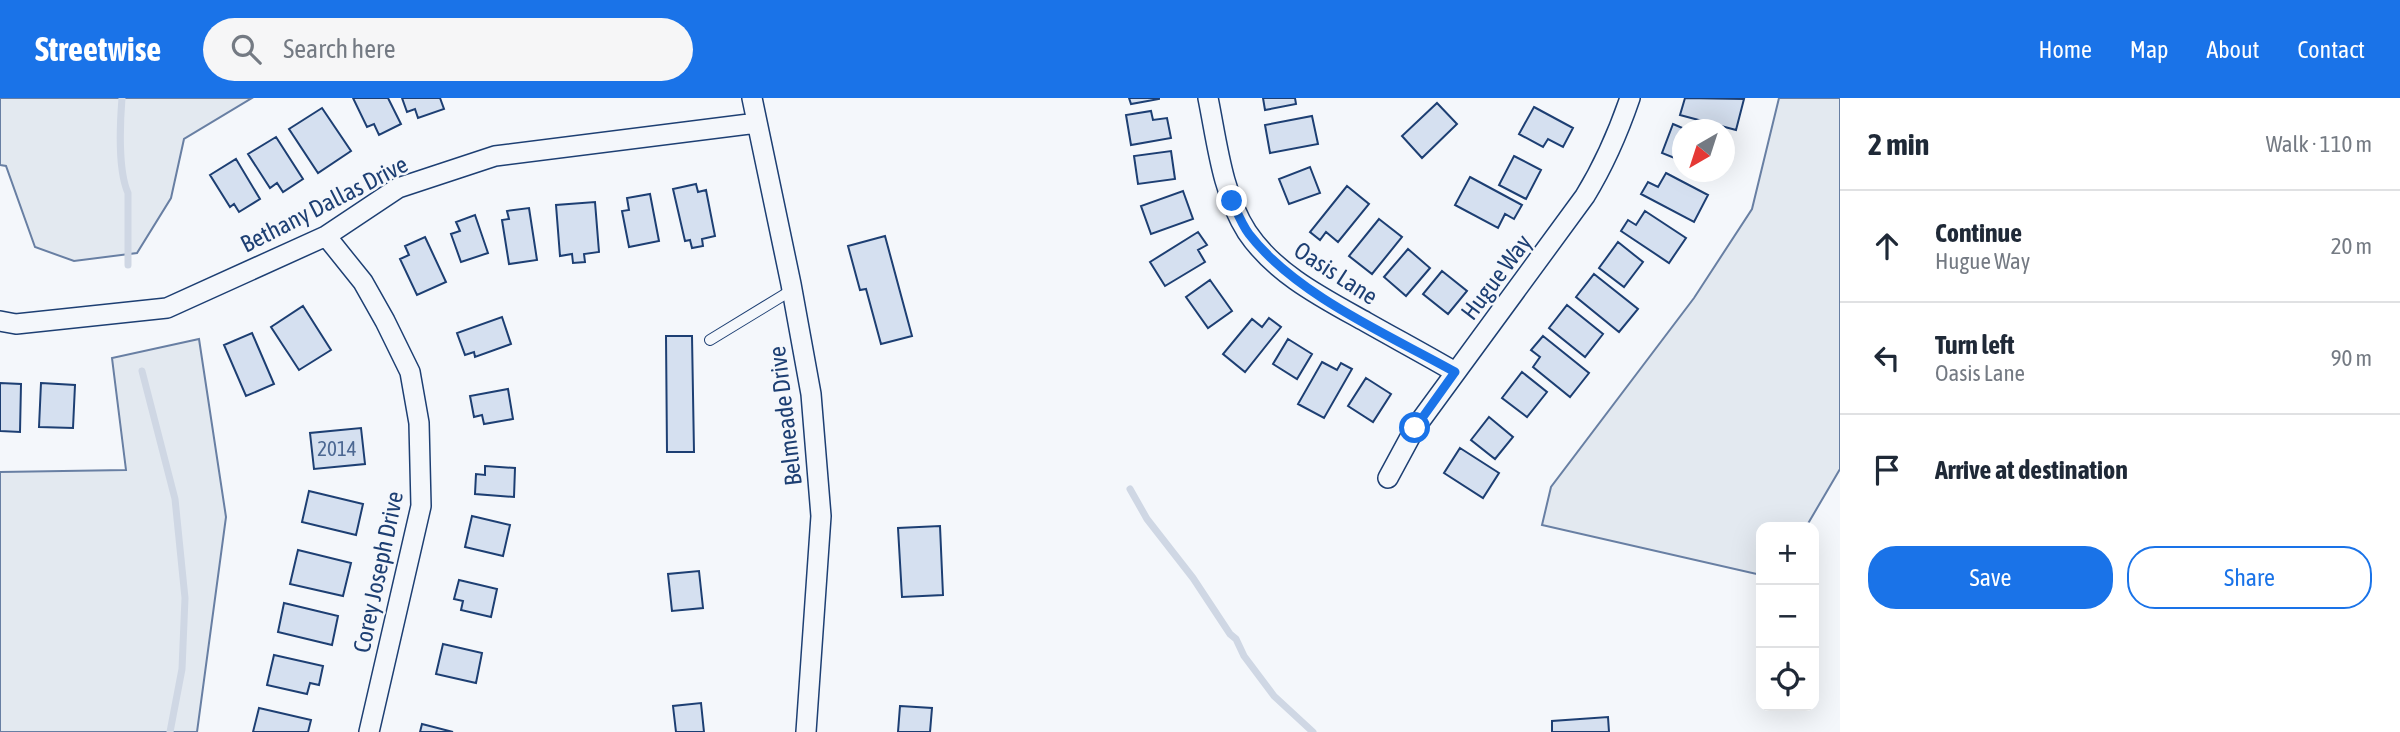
<!DOCTYPE html>
<meta charset="utf-8">
<style>
:root{--surface:#fff;--page:#f6f6f7;--text:#1f2937;--muted:#747a83;--line:#e0e1e3;--accent:#1a73e8}
body{margin:0;font-family:"Asap Condensed",sans-serif;background:var(--page);color:var(--text)}
.controls{position:absolute;right:21px;bottom:21px;display:grid;overflow:hidden;border-radius:14px;box-shadow:0 7px 28px #0002}
.controls button{width:63px;height:63px;display:grid;place-items:center;padding:0;border:0;border-bottom:2px solid var(--line);background:var(--surface);color:var(--text);font:35px sans-serif}
.compass{position:absolute;left:1672px;top:21px;width:63px;height:63px;border-radius:50%;background:var(--surface);box-shadow:0 7px 28px #0002;rotate:219deg}
.stop{position:absolute;width:21px;height:21px;margin:-16px;border:5px solid #1a73e8;border-radius:50%;background:#fff}
.stop.end{background:#1a73e8;border-color:#fff;box-shadow:0 2px 7px #0008}
.list{margin:0;padding:0;list-style:none}
h2{display:flex;justify-content:space-between;align-items:center;height:91px;margin:0;padding:0 28px;font-size:30px}
h2 small{font-size:23px;font-weight:400;color:var(--muted)}
.list li{display:grid;grid-template-columns:46px 1fr auto;gap:21px;align-items:center;box-sizing:border-box;height:112px;padding:0 28px;border-top:2px solid var(--line)}
.list b{display:block;font-size:26px;white-space:nowrap}
.list p{margin:0;font-size:23px;white-space:nowrap;color:var(--muted)}
.list em{font-size:23px;font-style:normal;color:var(--muted)}
.actions{display:flex;gap:14px;padding:21px 28px}
.actions a{flex:1;padding:16px 0;border:2px solid var(--accent);border-radius:28px;text-align:center;font-size:24px;color:var(--accent)}
.actions .main{background:var(--accent);color:#fff}
.icon{flex:none;width:38px;height:38px;fill:none;stroke:currentColor;stroke-width:2;stroke-linecap:round;stroke-linejoin:round}
.map{position:relative;flex:none;width:1840px;height:634px;overflow:hidden}
header{display:flex;align-items:center;gap:42px;box-sizing:border-box;height:98px;padding:0 35px;background:var(--accent);color:#fff}
header strong{font-size:33px}
nav{display:flex;gap:38px;margin-inline-start:auto;font-size:24px}
.search{width:490px;height:63px;background:var(--page);display:flex;align-items:center;gap:18px;box-sizing:border-box;padding:0 24px;border-radius:38px;color:var(--muted);font-size:26px}
main{display:flex}
aside{flex:1;background:var(--surface)}
.map>svg:first-child{display:block}
.green{fill:#e3e9f0;stroke:#687fa3;stroke-width:2}
.lines{fill:none;stroke-linecap:round;stroke-linejoin:round}
.stream{stroke:#cfd7e4;stroke-width:7}
.building{fill:#d5e0f0;stroke:#1d3f73;stroke-width:2}
.service-casing{stroke:#1d3f73;stroke-width:12}
.minor-casing{stroke:#1d3f73;stroke-width:22}
.service{stroke:#f4f7fb;stroke-width:10}
.minor{stroke:#f4f7fb;stroke-width:19}
.route{stroke:#1a73e8;stroke-width:9}
.labels{text-anchor:middle;dominant-baseline:central;stroke-width:5;stroke-linejoin:round;paint-order:stroke}
.number-label{font-size:21px;fill:#4b6792}
.street-label{font-size:24px;fill:#1d3f73;stroke:#f4f7fb}
</style>
<header>
<strong>Streetwise</strong>
<div class="search"><svg class="icon" aria-label="search" viewBox="0 0 24 24"><circle cx="10" cy="10" r="6"/><path d="M15 15l6 6"/></svg>Search here</div>
<nav><a>Home</a><a>Map</a><a>About</a><a>Contact</a></nav>
</header>
<main>
<div class="map">
<svg width="1840" height="634" viewBox="0 0 1840 634">
<rect width="100%" height="100%" fill="#f4f7fb"/>
<path class="green" d="M0,0H252L184,41L171,100L137,155L74,163L35,149L6,68L0,67Z
M1779,0H1840V371L1806,429H1761V477L1542,427L1551,389L1694,200L1752,111Z
M199,241L226,419L197,634H0V374L126,372L112,260Z"/>
<g class="lines">
<path class="stream" d="M122,0C120,25 118,73 128,95V167
M142,273L175,401L185,500L182,571L170,634
M1130,391L1147,421L1193,480L1230,536L1236,541L1244,558L1274,598L1313,634"/>
</g>
<path class="building" d="M353,0H388L401,26L379,37L374,26L367,29Z
M402,0H440L444,11L418,20L415,11L407,14Z
M1129,0H1159V1L1131,6Z
M1263,0H1295L1296,6L1265,12Z
M1685,0L1744,1L1736,32L1680,17Z
M1437,5L1457,26L1422,60L1402,38Z
M1534,9L1573,30L1563,49L1548,41L1543,49L1519,36Z
M322,10L351,53L318,75L289,31Z
M1151,13L1153,22L1167,20L1171,40L1131,47L1126,17Z
M1312,18L1318,46L1270,55L1265,27Z
M1673,26L1687,32H1682V63L1662,55Z
M276,39L303,81L283,94L277,85L270,90L248,56Z
M1171,53L1175,81L1138,86L1134,58Z
M1514,58L1541,72L1526,101L1499,87Z
M236,61L260,101L239,114L234,106L230,109L210,77Z
M1310,69L1320,95L1289,106L1279,81Z
M1666,75L1708,97L1694,124L1641,96L1648,84L1658,89Z
M1470,79L1522,107L1514,121L1505,116L1498,130L1455,107Z
M696,86L698,94L706,92L715,138L702,141L703,148L692,150L690,142L685,143L673,91Z
M1347,88L1369,106L1338,144L1326,134L1320,142L1310,134Z
M1183,93L1193,121L1151,136L1141,108Z
M650,96L659,143L629,149L622,113L629,112L627,100Z
M595,104L599,154L584,156L585,164L573,165L572,156L560,158L556,107Z
M529,110L537,162L509,166L502,122L509,121L507,113Z
M1645,113L1686,140L1669,165L1621,133L1628,122L1636,127Z
M475,117L488,155L461,164L451,136L460,133L456,124Z
M1379,121L1402,139L1372,176L1349,158Z
M1198,134L1207,147L1198,152L1205,164L1165,188L1150,164Z
M885,138L912,238L881,246L866,191L860,192L848,148Z
M425,139L446,184L417,197L400,161L409,157L405,148Z
M1618,144L1643,164L1624,189L1599,170Z
M1408,151L1430,170L1406,198L1384,179Z
M1442,173L1467,193L1448,216L1423,196Z
M1594,176L1638,211L1619,234L1576,199Z
M1210,182L1232,213L1208,230L1186,199Z
M1567,207L1603,236L1585,259L1549,230Z
M303,208L331,252L299,272L271,229Z
M502,219L511,246L475,259L474,254L465,257L457,235Z
M1269,220L1281,229L1245,274L1223,256L1252,221L1262,229Z
M252,235L274,286L246,298L224,247Z
M666,238H692L694,354H667Z
M1543,238L1589,275L1570,299L1533,269L1540,259L1531,252Z
M1288,241L1312,256L1297,281L1273,266Z
M1322,264L1337,272L1341,265L1352,271L1324,320L1298,306Z
M1522,274L1547,294L1527,319L1502,300Z
M1366,280L1391,296L1373,324L1348,308Z
M0,285L21,286L20,334L0,333Z
M41,285L75,287L73,330L39,329Z
M508,291L513,321L484,326L482,317L474,319L470,298Z
M1489,319L1513,339L1495,361L1471,342Z
M361,330L365,366L314,371L310,335Z
M1460,350L1499,375L1483,400L1444,375Z
M485,368L515,370L514,399L475,396L476,376L485,377Z
M309,393L363,406L356,437L302,424Z
M472,418L510,427L503,458L465,449Z
M940,428L943,497L902,499L898,430Z
M298,452L351,465L343,498L290,486Z
M699,473L703,510L672,513L668,476Z
M459,482L497,491L491,519L461,512L463,503L454,501Z
M284,505L338,518L332,547L278,534Z
M443,546L482,555L476,585L436,576Z
M274,557L323,568L319,587L310,585L307,596L267,587Z
M701,605L704,634H676L673,608Z
M900,608L932,610L930,634H898Z
M259,610L311,622L308,634H253Z
M1608,619L1609,634H1552V623Z
M422,626L453,634H420Z"/>
<g class="lines">
<defs>
<path id="service" d="M710,242L792,192"/>
<path id="minor" d="M752,0L791,186L811,296L821,418L806,634
M1208,0C1217,44 1222,95 1247,134C1275,176 1323,200 1366,224C1396,241 1426,257 1455,274
M326,138L363,184L385,223L410,274L419,325L421,408L369,634
M0,223L16,226L167,210L326,138L398,90L495,58L757,25
M1388,380L1415,330L1585,98C1604,67 1618,35 1630,0"/>
</defs>
<use href="#service" class="service-casing"/>
<use href="#minor" class="minor-casing"/>
<use href="#service" class="service"/>
<use href="#minor" class="minor"/>
</g>
<g class="lines">
<path class="route" d="M1232,103C1237,114 1242,127 1249,136C1296,197 1389,237 1455,274L1415,330"/>
</g>
<g class="labels">
<g class="number-label">
<text x="337" y="350">2014</text>
</g>
<g class="street-label">
<text transform="translate(324 106) rotate(-27)">Bethany Dallas Drive</text>
<text transform="translate(1336 175) rotate(33)">Oasis Lane</text>
<text transform="translate(1496 179) rotate(-53)">Hugue Way</text>
<text transform="translate(785 318) rotate(-97)">Belmeade Drive</text>
<text transform="translate(378 474) rotate(-78)">Corey Joseph Drive</text>
</g>
</g>
</svg>
<div class="controls">
<button>+</button>
<button>−</button>
<button><svg class="icon" aria-label="locate" viewBox="0 0 24 24"><circle cx="12" cy="12" r="6"/><path d="M12 2v4M12 18v4M2 12h4M18 12h4"/></svg></button>
</div>
<svg class="compass" viewBox="-18 -18 36 36"><path d="M0-13l5 13h-10z" fill="#e53935"/><path d="M0 13l5-13h-10z" fill="#747a83"/></svg>
<div class="stop" style="left:1415px;top:330px"></div>
<div class="stop end" style="left:1232px;top:103px"></div>
</div>
<aside>
<h2>2 min<small>Walk · 110 m</small></h2>
<ul class="list">
<li><svg class="icon" aria-label="ahead" viewBox="0 0 24 24"><path d="M12 20V5M6 11l6-6 6 6"/></svg><div><b>Continue</b><p>Hugue Way</p></div><em>20 m</em></li>
<li><svg class="icon" aria-label="left" viewBox="0 0 24 24"><path d="M17 20v-9H6M10 6l-5 5 5 5"/></svg><div><b>Turn left</b><p>Oasis Lane</p></div><em>90 m</em></li>
<li><svg class="icon" aria-label="arrive" viewBox="0 0 24 24"><path d="M6 21V4h12l-3 4 3 4H6"/></svg><div><b>Arrive at destination</b></div></li>
</ul>
<div class="actions"><a class="main">Save</a><a>Share</a></div>
</aside>
</main>
